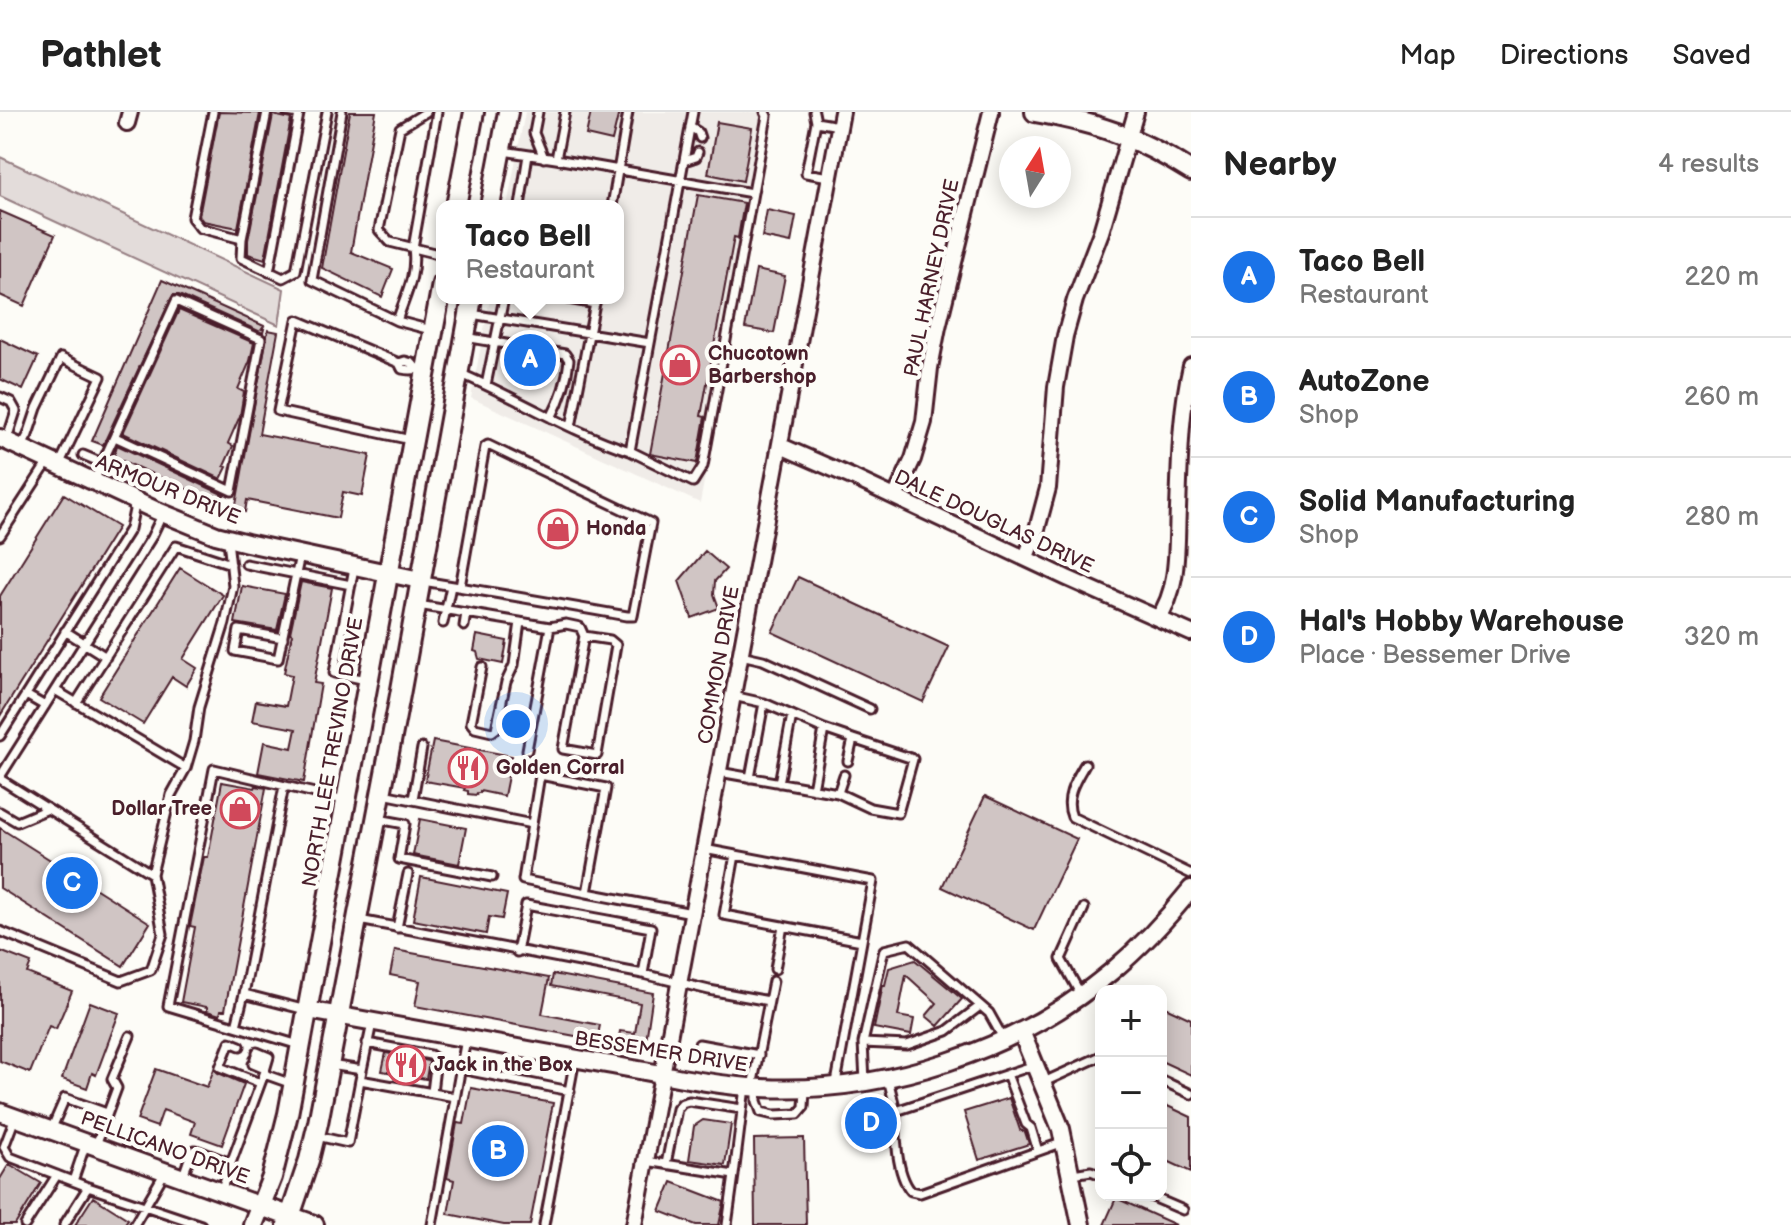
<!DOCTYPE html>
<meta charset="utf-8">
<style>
:root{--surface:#fff;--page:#f6f6f6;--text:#222;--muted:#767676;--line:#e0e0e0;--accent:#1a73e8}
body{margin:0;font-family:"Balsamiq Sans",sans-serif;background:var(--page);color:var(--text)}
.controls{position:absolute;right:24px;bottom:24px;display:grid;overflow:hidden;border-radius:16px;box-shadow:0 4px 20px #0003}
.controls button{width:72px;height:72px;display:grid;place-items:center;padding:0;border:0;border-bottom:2px solid var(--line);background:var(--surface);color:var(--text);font:40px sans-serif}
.compass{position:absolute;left:999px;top:24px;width:72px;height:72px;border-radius:50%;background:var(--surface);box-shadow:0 4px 20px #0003;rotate:11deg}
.you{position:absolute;left:516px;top:612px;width:28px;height:28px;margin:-20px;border:6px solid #fff;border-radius:50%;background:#1a73e8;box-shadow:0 0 0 12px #1a73e833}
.badge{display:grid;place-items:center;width:52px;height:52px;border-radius:50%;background:var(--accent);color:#fff;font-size:26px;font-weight:700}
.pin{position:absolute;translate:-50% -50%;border:4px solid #fff;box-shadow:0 2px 8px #0006}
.popup{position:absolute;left:436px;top:88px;width:188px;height:104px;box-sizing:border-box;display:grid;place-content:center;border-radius:16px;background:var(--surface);filter:drop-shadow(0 2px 6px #0005);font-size:26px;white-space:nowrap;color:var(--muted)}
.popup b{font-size:30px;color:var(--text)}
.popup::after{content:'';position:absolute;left:50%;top:100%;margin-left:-16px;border:16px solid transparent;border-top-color:var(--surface)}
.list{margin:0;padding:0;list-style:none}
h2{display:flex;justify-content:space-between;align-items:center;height:104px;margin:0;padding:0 32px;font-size:34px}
h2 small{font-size:26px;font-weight:400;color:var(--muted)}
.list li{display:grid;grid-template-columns:52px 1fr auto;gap:24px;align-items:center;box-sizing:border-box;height:120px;padding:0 32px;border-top:2px solid var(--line)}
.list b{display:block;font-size:30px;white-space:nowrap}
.list p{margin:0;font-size:26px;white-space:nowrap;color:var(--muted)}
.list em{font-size:26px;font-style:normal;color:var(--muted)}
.icon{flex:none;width:44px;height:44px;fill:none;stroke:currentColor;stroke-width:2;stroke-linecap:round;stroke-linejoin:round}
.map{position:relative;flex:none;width:1191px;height:1113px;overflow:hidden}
header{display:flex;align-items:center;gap:48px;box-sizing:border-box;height:112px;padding:0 40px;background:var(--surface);border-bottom:2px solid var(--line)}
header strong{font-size:38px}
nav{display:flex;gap:44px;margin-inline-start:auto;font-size:28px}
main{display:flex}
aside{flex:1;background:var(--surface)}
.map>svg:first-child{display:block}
.built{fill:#f0ece8}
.green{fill:#e3dcda;stroke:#967e82;stroke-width:2}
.building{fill:#d0c5c4;stroke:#4a1f2b;stroke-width:2}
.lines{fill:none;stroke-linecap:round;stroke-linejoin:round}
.service-casing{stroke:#4a1f2b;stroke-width:13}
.minor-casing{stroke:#4a1f2b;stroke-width:20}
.tertiary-casing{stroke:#4a1f2b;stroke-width:22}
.secondary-casing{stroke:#4a1f2b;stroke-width:24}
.service{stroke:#fdfcf7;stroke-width:7}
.minor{stroke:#fdfcf7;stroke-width:14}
.tertiary{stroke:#fdfcf7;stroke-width:16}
.secondary{stroke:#fdfcf7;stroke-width:18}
.labels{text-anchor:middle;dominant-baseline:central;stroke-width:8;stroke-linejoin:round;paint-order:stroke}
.street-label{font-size:20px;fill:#4a1f2b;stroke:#fdfcf7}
.poi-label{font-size:20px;font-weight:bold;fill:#4a1f2b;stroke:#fdfcf7;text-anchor:start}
</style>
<header>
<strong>Pathlet</strong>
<nav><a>Map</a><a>Directions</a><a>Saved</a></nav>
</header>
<main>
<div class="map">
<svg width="1191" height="1113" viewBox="0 0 1191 1113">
<rect width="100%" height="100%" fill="#fdfcf7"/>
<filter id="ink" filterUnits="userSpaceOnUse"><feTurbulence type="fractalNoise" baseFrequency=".0125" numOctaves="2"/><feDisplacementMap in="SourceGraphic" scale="16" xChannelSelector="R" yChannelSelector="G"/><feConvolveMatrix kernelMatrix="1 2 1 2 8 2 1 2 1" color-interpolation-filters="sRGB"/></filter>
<g filter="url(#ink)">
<path class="built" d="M525,0H773L700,391L471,286L490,186H618V94H507Z"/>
<path class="green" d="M0,45L284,177L279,213L0,84Z"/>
<path class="building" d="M219,0L260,1L238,116L203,109L199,104Z
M350,0H376L351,140L393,157L382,185L322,156Z
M591,0H619L612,29L586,23Z
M273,3L291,7L265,147L248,142V128Z
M717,10L752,16L743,69L708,62Z
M698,83L744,91L738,126L734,125L701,304L705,305L697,351L650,342Z
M767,98L796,104L791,131L762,125Z
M0,99L55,123L24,194L0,183Z
M756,158L785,164L774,221L745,216Z
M162,168L264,214L262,217H264L263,221L179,183H173L103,333L92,329Z
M179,198L254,231L250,249L238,277L244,280L240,304L228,331L233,334L224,354L227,355L221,367L123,321Z
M268,218L278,220L259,322L370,343L362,384L343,380L338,406L247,388L245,400L235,398Z
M0,227L38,245L23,278L0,267Z
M516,240L545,245L542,259L514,254Z
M117,333L224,383L220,392L114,345Z
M64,382L118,415L0,604V484Z
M705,439L726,457L715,469L714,482L719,496L692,506L679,469Z
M180,456L223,483L183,547L197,556L186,574L172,565L143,612L99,585Z
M798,465L949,535L923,590L772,520Z
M301,470L332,476L314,571L321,572L304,670L258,661L264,630L292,636L296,617L252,609L256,589L286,594L292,563L284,561L292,522L290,521Z
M242,474L285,482L277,518L235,511Z
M477,523L507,529L503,552L479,547L477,540L474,539Z
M433,629L512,644L504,684L480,679V681H477L476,683L468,682V679L464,678L465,676L425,669Z
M222,670L255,676L256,674L266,676L225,898H221L220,903L207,899V895L181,890L195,815L190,814L204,745H208Z
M985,684L1077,727L1034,818L942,775Z
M420,707L466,716L459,752L413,743Z
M0,716L150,811L123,854L0,776Z
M421,765L507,782L502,807L489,805L486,822L413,808Z
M395,838L549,866L542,902L600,913L597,928L415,894L420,869L390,863Z
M0,839L31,851L27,861L72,879L56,917L49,914L30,961L0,949Z
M915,848L962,887L938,914L926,904L937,891L906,863L898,904L914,907L911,923L874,916L883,873H885L889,856Z
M553,862L653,881L645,936L618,931L620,919L635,921L640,891L551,874Z
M90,890L119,901L96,963L92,961L87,976L62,967Z
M1161,893L1191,907V963L1161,949Z
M386,941L428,949L429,950L426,967L382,959Z
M156,957L207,975L214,957L218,961L244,972L222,1033L191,1022L195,1010L163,998L157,1015L137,1008Z
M471,976L553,991L530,1113H504L448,1102L454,1068L447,1066L457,1011L464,1012Z
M1009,986L1020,1018L1025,1020L1029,1032L979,1048L964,1000Z
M882,990L887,1028L860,1032L854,994Z
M1161,991L1191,1005V1060L1161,1046Z
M703,1008L731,1012L725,1053L689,1048L694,1014Z
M804,1026L806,1113H755L754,1027Z
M9,1052L41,1071L15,1113H0V1067Z
M672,1070L724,1090L719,1113H696L660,1099Z
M93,1085L128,1107L124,1113H75Z
M1116,1086L1176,1113H1104Z"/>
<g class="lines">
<defs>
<path id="service" d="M213,0L192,106L200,116L242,127L241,146L283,166L296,159L327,0
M342,0L312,168L397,209
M426,0L400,16L379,118L390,130L442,143
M538,0L534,21L544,46
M814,0L816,10L806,61L829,65
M816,10L839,14
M690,15L698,20L700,26
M503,39L556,47L565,0
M556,47L752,81
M684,49L696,45L698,40
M520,94L528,43
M612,94L628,0
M242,127L267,0
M269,160L299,2L287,0
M563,186L595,192
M471,202L650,231
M431,218L397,209C405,184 417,164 413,136L437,0
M465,225L565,242L569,248C567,269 561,287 551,306
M399,251L405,249L412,251L417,257
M459,261C516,285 570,320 630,339L693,0
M486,273L504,186
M0,285L11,290L16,299L7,327
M571,315L596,186
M411,328L278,299L297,208L399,251L402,257C410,259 415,257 423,258
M22,334L28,323L37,296L61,246L101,265L59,353
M630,339L693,370L703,354L767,4L765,0
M83,343L102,351
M94,369L176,189L261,227L232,379L115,325
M0,424L48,350
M246,452L351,473
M354,456L334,561L366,568
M422,469C491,480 559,492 627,504H633L651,411L488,333L485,335L460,475
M418,493L550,515L527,638
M443,511L451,474
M464,514L466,501
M550,515L566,512L580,515L584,524L610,528L616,533L597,643L563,637L584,524
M65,519L106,545
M283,526L239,518L235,539L278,547L300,443
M741,543L763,548L870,597
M482,555L471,611L475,616L492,620L496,617L506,570L514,553L520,510
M55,578L186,656
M26,583L45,594
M733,584L764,591
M76,591L176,434L231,452
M0,624L130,417L134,398L132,389
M1085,652C1075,669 1064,686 1072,705L1191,762
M719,660L838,681L844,663
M0,665L151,426L163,401
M750,666L764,591L824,617L853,627L848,649
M0,667L152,762
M779,671L792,603
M284,674L244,882L306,898
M813,677L824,617
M838,681L870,696L898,701L913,647L853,627
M383,682L532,712L523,768L587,781L606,676L540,663L532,712
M413,687L422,636
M0,700L17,710L48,697
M378,707L405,712L399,747L492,765
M704,737L873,769L836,971
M735,743L724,803L862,829
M587,781L692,801
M359,808L643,862L709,878L769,889
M397,816L408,762
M0,819L121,869L151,858L163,822L152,762L171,683L186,656L194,629L199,595L225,511L233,474L228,428
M517,840L526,793L651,816L643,862
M775,857L783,814
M1081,883L1061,847L1084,796
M372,911L360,968L455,985
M236,914L244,882
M367,931L430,943L436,947L432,980
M863,931L907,933L947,919L980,894
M699,932L759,943
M299,933L168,894L214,657L344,688
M240,934L230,930L220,955L260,971
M257,940L269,945L264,962
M255,946L267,951
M253,952L265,957
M330,953L362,958
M460,957L570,979
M1007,962L1026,1012L1031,1016L1038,1039
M888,967L896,999L1035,953
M1161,968L1191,982
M865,969L863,931L884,838L909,832L989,901L1003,926
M1044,970L1101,944
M752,975L773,869
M757,978V989L761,1000L774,1003L798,1002L804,995L805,978
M896,999C895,1021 896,1062 911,1079L920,1081L1064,1030
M15,1006L4,1035L10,1045L88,1075L201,1113
M51,1018L65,986L107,1001
M317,1024L348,1031L360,968
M96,1033L117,976L112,967L130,924
M646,1049L734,1063L745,975
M231,1051L264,962L292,972
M666,1052L677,997L682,991L689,989L742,997
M1073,1062L1091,1059L1101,1063
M183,1064L191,1041L195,1038L199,1039L231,1051L221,1079
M73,1069L86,1031
M1148,1083L1183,1098
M25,1113L57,1063
M64,1113L88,1075
M134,1113L165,1060
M432,1113L466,927
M544,1113L575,947
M727,1113L734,1063"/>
<path id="minor" d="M127,11L130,0
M781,334L854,366L1067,466L1191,521
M895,385L913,347L924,310L930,256L938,215L991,0
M1026,445L1037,417L1048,376L1056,275L1065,224L1075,188L1101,120L1136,0
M1158,506C1180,477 1176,432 1178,397C1180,349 1180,301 1191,254
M634,1113L842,0"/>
<path id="tertiary" d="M0,326L155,398L216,423L247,431L420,468
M308,898C407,915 507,935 606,952C658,961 709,973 762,976C885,982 1017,939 1111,860C1141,835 1167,807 1191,777
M1021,919L1061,1017L1081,1113
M0,1000L261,1094"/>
<path id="secondary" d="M1035,0C1097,11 1138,25 1191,59
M456,94L474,0
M490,94L508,0
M261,1094L314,1113
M253,1113L272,1065L288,1002L442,172
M287,1113L309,1048L318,1011L400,583L472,186"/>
</defs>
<use href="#service" class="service-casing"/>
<use href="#minor" class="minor-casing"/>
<use href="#tertiary" class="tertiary-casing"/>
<use href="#secondary" class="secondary-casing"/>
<use href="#service" class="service"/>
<use href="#minor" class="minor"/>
<use href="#tertiary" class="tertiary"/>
<use href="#secondary" class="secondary"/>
</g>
</g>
<defs>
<symbol id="shop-ring" viewBox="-11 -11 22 22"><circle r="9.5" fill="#fdfcf7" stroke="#d1495b" stroke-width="1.5"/><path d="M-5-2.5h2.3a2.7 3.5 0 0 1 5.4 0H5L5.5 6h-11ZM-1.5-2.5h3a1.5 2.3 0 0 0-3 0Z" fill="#d1495b"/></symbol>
<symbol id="restaurant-ring" viewBox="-11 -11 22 22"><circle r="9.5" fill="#fdfcf7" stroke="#d1495b" stroke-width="1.5"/><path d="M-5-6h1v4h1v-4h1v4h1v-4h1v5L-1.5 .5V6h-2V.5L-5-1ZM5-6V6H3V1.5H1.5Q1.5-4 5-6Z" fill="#d1495b"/></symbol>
</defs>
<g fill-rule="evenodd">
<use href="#shop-ring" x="658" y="231" width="44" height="44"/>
<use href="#shop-ring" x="536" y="395" width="44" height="44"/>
<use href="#restaurant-ring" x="446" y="634" width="44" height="44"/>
<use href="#shop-ring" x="218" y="675" width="44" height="44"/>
<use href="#restaurant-ring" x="384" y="931" width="44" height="44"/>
</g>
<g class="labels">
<g class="street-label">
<text transform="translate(932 166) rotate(-78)">PAUL HARNEY DRIVE</text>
<text transform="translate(168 378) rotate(22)">ARMOUR DRIVE</text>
<text transform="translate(994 410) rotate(25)">DALE DOUGLAS DRIVE</text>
<text transform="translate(719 553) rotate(-80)">COMMON DRIVE</text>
<text transform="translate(333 640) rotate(-80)">NORTH LEE TREVINO DRIVE</text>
<text transform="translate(661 940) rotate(9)">BESSEMER DRIVE</text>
<text transform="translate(165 1036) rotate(20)">PELLICANO DRIVE</text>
</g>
<g class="poi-label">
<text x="708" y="242">Chucotown<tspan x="708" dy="23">Barbershop</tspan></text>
<text x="586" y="417">Honda</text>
<text x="496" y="656">Golden Corral</text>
<text x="212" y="697" text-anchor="end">Dollar Tree</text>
<text x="434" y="953">Jack in the Box</text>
</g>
</g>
</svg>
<div class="controls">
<button>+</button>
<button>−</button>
<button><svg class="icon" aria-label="locate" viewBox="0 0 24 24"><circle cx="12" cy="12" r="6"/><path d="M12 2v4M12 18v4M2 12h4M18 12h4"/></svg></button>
</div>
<svg class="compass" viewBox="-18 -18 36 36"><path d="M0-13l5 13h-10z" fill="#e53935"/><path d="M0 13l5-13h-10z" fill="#767676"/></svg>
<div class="you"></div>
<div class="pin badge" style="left:530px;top:248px">A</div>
<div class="popup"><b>Taco Bell</b>Restaurant</div>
<div class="pin badge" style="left:498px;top:1039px">B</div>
<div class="pin badge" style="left:72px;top:771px">C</div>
<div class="pin badge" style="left:871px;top:1011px">D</div>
</div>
<aside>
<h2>Nearby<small>4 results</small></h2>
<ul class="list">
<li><span class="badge">A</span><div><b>Taco Bell</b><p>Restaurant</p></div><em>220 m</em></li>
<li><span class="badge">B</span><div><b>AutoZone</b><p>Shop</p></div><em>260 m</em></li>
<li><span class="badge">C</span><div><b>Solid Manufacturing</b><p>Shop</p></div><em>280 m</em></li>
<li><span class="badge">D</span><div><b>Hal's Hobby Warehouse</b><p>Place · Bessemer Drive</p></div><em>320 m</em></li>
</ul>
</aside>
</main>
